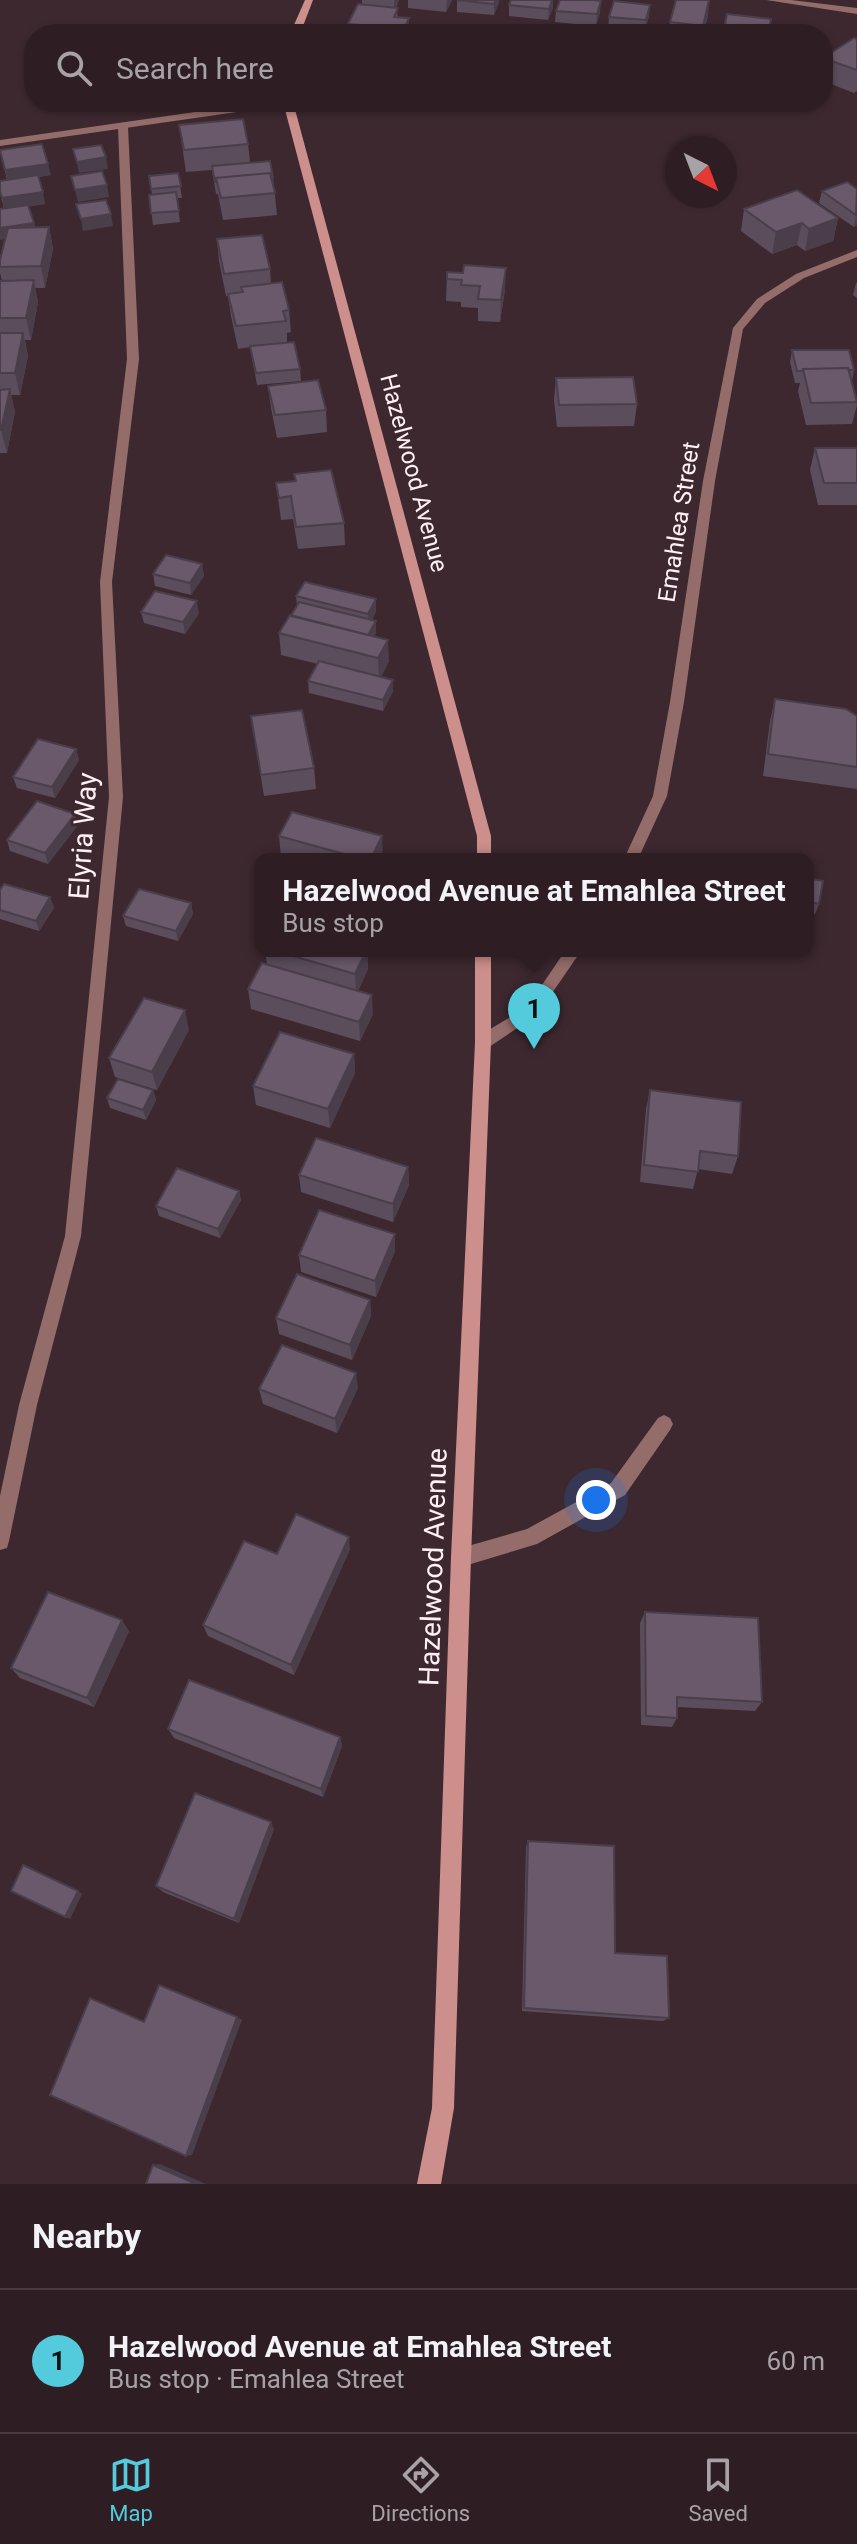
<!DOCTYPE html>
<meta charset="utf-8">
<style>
:root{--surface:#2e1e24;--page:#3a2b31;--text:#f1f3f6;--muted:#a7a2a6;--line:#493c41;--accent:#54cadd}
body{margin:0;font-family:Roboto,sans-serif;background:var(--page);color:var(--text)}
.compass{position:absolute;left:665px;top:136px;width:72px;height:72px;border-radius:50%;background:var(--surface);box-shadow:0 2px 6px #0004;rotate:138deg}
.you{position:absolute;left:596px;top:1500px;width:28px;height:28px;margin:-20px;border:6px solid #fff;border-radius:50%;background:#1a73e8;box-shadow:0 0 0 12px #1a73e833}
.badge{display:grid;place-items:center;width:52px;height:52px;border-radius:50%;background:var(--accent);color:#111;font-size:26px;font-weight:700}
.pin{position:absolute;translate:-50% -66px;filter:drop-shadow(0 2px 4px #0008)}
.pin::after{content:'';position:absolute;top:42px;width:28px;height:24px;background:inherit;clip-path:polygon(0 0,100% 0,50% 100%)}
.popup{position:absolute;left:254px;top:853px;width:560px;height:104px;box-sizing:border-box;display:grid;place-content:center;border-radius:16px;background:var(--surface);filter:drop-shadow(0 2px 6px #0005);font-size:26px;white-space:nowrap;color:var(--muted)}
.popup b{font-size:30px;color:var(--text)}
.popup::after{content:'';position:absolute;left:50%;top:100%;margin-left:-16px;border:16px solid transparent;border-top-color:var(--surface)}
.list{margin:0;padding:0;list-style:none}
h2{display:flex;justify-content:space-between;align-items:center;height:104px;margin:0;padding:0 32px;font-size:34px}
h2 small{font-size:26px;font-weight:400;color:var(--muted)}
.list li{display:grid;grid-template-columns:52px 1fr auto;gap:24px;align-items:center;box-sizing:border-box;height:144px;padding:0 32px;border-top:2px solid var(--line)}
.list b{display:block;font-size:30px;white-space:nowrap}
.list p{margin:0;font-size:26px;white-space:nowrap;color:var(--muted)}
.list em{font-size:26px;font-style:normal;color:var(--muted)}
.icon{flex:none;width:44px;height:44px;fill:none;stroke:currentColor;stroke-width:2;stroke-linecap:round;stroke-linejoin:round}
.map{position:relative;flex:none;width:857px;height:2184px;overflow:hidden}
.search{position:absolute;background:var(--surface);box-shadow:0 2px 6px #0004;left:24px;right:24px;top:24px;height:88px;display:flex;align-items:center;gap:20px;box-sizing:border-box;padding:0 28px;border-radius:32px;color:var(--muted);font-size:30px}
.sheet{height:248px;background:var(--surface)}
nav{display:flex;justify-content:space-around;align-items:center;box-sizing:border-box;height:112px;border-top:2px solid var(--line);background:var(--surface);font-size:22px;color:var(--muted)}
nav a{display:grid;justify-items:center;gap:4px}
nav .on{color:var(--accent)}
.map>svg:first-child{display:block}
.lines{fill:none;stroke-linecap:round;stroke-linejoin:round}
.service{fill:#946d6a;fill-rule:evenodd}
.minor{fill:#946d6a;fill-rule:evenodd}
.secondary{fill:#cd8f8b;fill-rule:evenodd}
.wall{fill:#5b4d5b}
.shaded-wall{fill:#4a3e4a}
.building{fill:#6a596a;stroke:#4a3e4a;stroke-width:2}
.labels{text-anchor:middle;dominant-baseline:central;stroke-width:6;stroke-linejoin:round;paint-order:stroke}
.far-street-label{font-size:24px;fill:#fff0f5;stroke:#3d2830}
.street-label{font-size:28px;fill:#fff0f5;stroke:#3d2830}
</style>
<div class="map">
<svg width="857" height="2184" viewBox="0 0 857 2184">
<rect width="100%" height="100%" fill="#3d2830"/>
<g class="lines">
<path class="service" d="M123,124L128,127L139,359L112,582L123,797L81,1236L37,1405L9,1541L7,1548L0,1550V1496L19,1405L65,1236L109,797L100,582L127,359L118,127Z
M664,1415L670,1418L673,1424L670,1430L625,1495L537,1544L461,1567L454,1564L451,1557L454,1550L527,1529L611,1483L658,1418Z"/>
<path class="minor" d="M766,0H791L857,8V14Z
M265,102H290L285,105L0,146V140Z
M857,250V257L804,278L765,303L743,329L715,481L684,702L667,796L638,859H624L653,796L670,702L703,481L733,328L757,299L796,274Z
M565,951H581L537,1015L489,1047H477L475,1042L477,1037L527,1007Z"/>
<path class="secondary" d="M305,0H313L300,34H290Z
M283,102H293L491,836V859H477V836Z
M475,951H491V1042L471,1557L454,2108L441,2184H417L432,2108L451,1557L475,1042Z"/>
</g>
<path class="wall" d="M362,0H399L396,8L398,17L409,34H349L348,24L362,5Z
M408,0H452L446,12L408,8Z
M457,0L499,2L494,15L457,12Z
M511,0H553V8L548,20L509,16V5Z
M556,11L600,12L596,26L555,22Z
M727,14L771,19L768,34H723Z
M649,16L645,31L608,28L609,17Z
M708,16L703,34H669L670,22Z
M857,39V91L854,93L823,81V58Z
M179,125L248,144L250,162L273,177L277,215L223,220L218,194H216L212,170L186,172Z
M0,150L51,175L38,177L45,204L29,206L35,227H49L53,249L45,288H35L38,302L31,340H25L28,356L20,395H11L15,412L7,453H0V281H2L0,273V260L5,239L4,208L0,194V181L7,180Z
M178,173L182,198H177L180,222L153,225L149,195L152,194L149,176Z
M857,188V225L854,227L819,203L822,191Z
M744,209L838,218L833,241L805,251L797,245L772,254L741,231Z
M217,239L270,269L271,283L289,310L291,332L287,333V342L300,369L301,381L257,385L250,347L238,349L231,316L228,296H226L219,261Z
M447,272L505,290L500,322L478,321V308L461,307V302L446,301Z
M856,283H857V298L853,295Z
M792,350L854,370L852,381L857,405L852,424L806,425L798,391L800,383H795L790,362Z
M556,378L637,404L634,426L557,427L554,400Z
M268,386L326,410L327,432L277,438L271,408Z
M815,448H857V505H818L810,470Z
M276,483L344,523L345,545L298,549L293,519L281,520Z
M202,564L204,576L191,595L155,586L153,574Z
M296,596L376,599V611L372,620L376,621V633L374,636L389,661L381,677L393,691L383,711L309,693L308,681L318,664L281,655L279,633L297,605Z
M141,612L199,613L185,634L144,623Z
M775,699L857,716V789L763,776L770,721Z
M251,716L314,768L316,789L264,796Z
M76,749L79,760L55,798L17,788L13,777Z
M78,825L48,864L10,851L7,840Z
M279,836L383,857L382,859H289L281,857Z
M808,878L819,904L815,914L808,913Z
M0,890L50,897L54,908L39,931L0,919Z
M191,903L193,914L178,941L126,926L123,916Z
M265,951H367L368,969L358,991L373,1014L360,1041L251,1009L248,989L267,964Z
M189,1030L157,1090L115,1077L109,1058Z
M354,1054L355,1073L330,1128L256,1105L253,1086Z
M153,1090L156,1100L146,1120L110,1108L107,1098Z
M650,1090L738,1156L732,1174L698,1169L693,1189L640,1182L646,1109Z
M408,1167L409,1185L393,1222L301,1192L299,1175Z
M239,1191L241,1200L220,1238L159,1216L156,1206Z
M395,1234V1251L376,1297L301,1272L299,1255Z
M370,1300L371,1316L352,1360L279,1334L276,1318Z
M358,1388L337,1433L263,1404L259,1389Z
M350,1549L294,1675L208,1636L203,1625L277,1554Z
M645,1612L762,1702L755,1711L677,1707V1718L672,1727L641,1725L640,1623Z
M129,1631L94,1707L20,1678L11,1668Z
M168,1729L340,1737L342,1746L323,1797L174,1738Z
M274,1829L239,1923L163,1892L156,1886Z
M528,1841L615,1953L669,2018L663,2021L522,2011L526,1847Z"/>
<path class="shaded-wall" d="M394,0H399L394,10Z
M447,0H452L446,12Z
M496,0H499V2L494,15V4Z
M552,0H553V8L548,20L549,9Z
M710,0L708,16L703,34H702Z
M601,1L600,12L596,26L597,14Z
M650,5L649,16L645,31L646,20Z
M409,18V34H404V29Z
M106,157L108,169L79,173L77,162Z
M48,164L51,175L8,182L5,170Z
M107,185L109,197L78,202L75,190Z
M43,192L45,204L4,210L2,198Z
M111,214L113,226L83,231L81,219Z
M856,215L857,225L854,227Z
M838,218L833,241L805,251L809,229Z
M34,223L36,234L0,240V228Z
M802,223L797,245L772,254L776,232Z
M49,227L53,249L45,288L41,266Z
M506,268L505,290L500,322L501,300Z
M34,280L38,302L31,340L26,318Z
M23,333L28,356L20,395L15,373Z
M10,389L15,412L7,453L1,430Z
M202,564L204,576L191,595L190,583Z
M376,599V611L369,625L368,614Z
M197,601L199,613L185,634L183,622Z
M376,621V633L367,648V636Z
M388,640L389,661L379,680L378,658Z
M393,680V691L383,711V700Z
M76,749L79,760L55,798L52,787Z
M75,814L78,825L48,864L45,853Z
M382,836L383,857L382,859H371Z
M50,897L54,908L39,931L36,921Z
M191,903L193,914L178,941L176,931Z
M366,951L368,969L356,994L355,974Z
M372,995L373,1014L360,1041L359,1022Z
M185,1010L189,1030L157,1090L152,1072Z
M354,1054L355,1073L330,1128L328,1109Z
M153,1090L156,1100L146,1120L143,1110Z
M408,1167L409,1185L393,1222V1204Z
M239,1191L241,1200L220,1238L218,1229Z
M395,1234V1251L376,1297L375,1281Z
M370,1300L371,1316L352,1360L350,1345Z
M356,1373L358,1388L337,1433L335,1419Z
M349,1537L350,1549L294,1675L291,1665Z
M122,1620L129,1631L94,1707L87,1698Z
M340,1737L342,1746L323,1797L321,1789Z
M271,1822L274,1829L239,1923L234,1919Z
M78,1891L82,1894L70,1919L65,1917Z
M237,2017L242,2020L192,2155L186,2156Z
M160,2164L206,2184H196L153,2165Z"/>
<path class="building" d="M457,0H496L494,4Z
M511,0H552L549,9L509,5Z
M560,0H593L601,1L597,14L556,11Z
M676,0H709L703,26L670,22Z
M614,1L650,5L646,20L609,17Z
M358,4L398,8L394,17L409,18L404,29L348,24Z
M727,14L771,19L768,33L724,29Z
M854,38L857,39V70L823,58Z
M243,119L248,144L184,150L179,125Z
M42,144L48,164L5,170L0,150Z
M101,145L106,157L77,162L73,149Z
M270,161L273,177H271L270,173L216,178L217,182H215L212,166Z
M102,171L107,185L75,190L71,176Z
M178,173L181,186L151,189L149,176Z
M270,173L275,193L221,198L216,178Z
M38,175L43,192L2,198L0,191V181Z
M847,182L857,189L856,215L822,191Z
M797,190L838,218L809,229L802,223L776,232L744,209Z
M176,192L179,211L151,213L149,195Z
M106,200L111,214L81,219L76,204Z
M28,205L34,223L0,228V209Z
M49,227L41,266L0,267V260L8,228Z
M262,235L270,269L224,274L217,239Z
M464,265L506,268L501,300L478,299L480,286L461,285L462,280L447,279V272L463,273Z
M34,280L26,318H0V281Z
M282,282L289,310L283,311L286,321L236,326L228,294L243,292L241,287Z
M0,333H23L15,373H0Z
M294,342L300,369L256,373L250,346Z
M792,350H849L854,370H849L848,368L803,369V371H797Z
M848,368L857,402L811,403L803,369Z
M633,377L637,404L559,405L556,378Z
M318,380L326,410L275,415L268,386Z
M10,389L1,430H0V390Z
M815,448H857V483H824Z
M331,470L344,523L296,527L291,496L279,498L276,483L296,481L294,474Z
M166,555L202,564L190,583L153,574Z
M305,582L376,599L368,614L296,596Z
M155,591L197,601L183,622L141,612Z
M299,602L376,621L368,635L291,616Z
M290,615L388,640L378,658L279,633Z
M319,661L393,680L383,700L308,681Z
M775,699L846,709L857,716V767L768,754Z
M302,710L314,768L261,775L251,716Z
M38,739L76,749L52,787L13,777Z
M37,801L75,814L45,853L7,840Z
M292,812L382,836L371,859H362L279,836Z
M808,878L823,881L819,904L808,901Z
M4,884L50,897L36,921L0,910V890Z
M139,889L191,903L176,931L123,916Z
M276,951H366L355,974Z
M262,963L372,995L359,1022L248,989Z
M144,998L185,1010L152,1072L109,1058Z
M280,1032L354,1054L328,1109L253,1086Z
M118,1079L153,1090L143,1110L107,1098Z
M650,1090L741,1102L738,1156L700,1151L698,1172L644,1165Z
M316,1138L408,1167L393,1204L299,1175Z
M177,1168L239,1191L218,1229L156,1206Z
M319,1210L395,1234L375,1281L299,1255Z
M297,1274L370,1300L350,1345L276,1318Z
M282,1345L356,1373L335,1419L259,1389Z
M296,1514L349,1537L291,1665L203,1625L244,1541L277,1554Z
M48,1592L122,1620L87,1698L11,1668Z
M645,1612L758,1618L762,1702L677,1697V1718L646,1716Z
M189,1680L340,1737L321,1789L168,1729Z
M195,1793L271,1822L234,1919L156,1886Z
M528,1841L614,1846L615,1953L667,1956L669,2018L524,2008Z
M23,1865L78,1891L65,1917L11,1891Z
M159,1985L237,2017L186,2156L50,2095L90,1998L144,2022Z
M153,2165L196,2184H146Z"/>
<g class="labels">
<g class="far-street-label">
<text transform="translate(414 473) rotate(75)">Hazelwood Avenue</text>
<text transform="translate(679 522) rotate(-81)">Emahlea Street</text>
</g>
<g class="street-label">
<text transform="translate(83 836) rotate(-86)">Elyria Way</text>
<text transform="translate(433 1567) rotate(-88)">Hazelwood Avenue</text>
</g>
</g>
</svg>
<svg class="compass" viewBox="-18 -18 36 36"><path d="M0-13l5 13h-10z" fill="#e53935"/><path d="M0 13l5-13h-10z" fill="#a7a2a6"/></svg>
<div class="you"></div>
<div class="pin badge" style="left:534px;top:1049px">1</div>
<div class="popup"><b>Hazelwood Avenue at Emahlea Street</b>Bus stop</div>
<div class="search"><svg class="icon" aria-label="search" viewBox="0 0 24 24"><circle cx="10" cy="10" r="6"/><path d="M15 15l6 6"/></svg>Search here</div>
</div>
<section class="sheet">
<h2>Nearby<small></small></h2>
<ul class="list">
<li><span class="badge">1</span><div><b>Hazelwood Avenue at Emahlea Street</b><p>Bus stop · Emahlea Street</p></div><em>60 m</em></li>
</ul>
</section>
<nav>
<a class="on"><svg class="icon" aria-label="map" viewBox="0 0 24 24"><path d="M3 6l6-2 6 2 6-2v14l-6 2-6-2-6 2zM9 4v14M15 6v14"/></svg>Map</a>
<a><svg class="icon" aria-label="directions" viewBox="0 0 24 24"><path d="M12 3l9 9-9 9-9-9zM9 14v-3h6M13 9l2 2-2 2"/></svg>Directions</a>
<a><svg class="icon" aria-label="saved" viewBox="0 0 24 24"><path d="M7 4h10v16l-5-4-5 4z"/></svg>Saved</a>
</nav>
